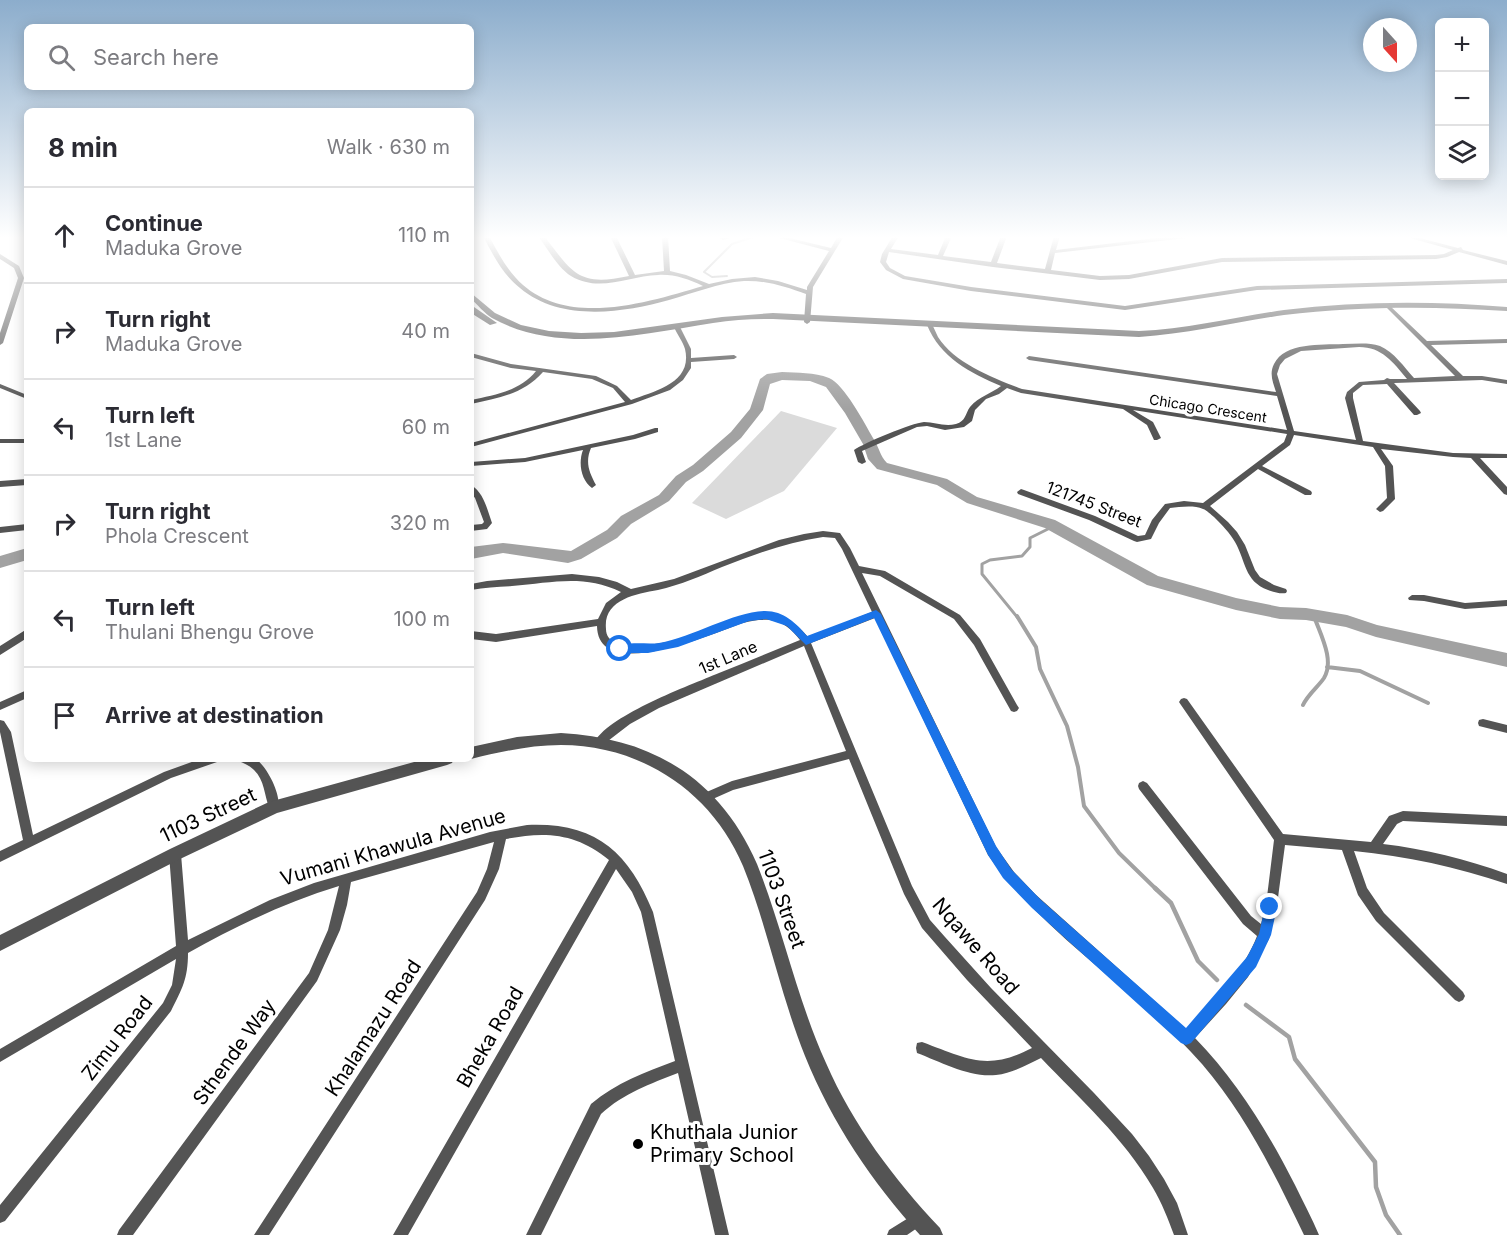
<!DOCTYPE html>
<meta charset="utf-8">
<style>
:root{--surface:#fff;--page:#f7f7f7;--text:#2b2b33;--muted:#7c7c81;--line:#e1e1e2}
body{margin:0;font-family:Inter,sans-serif;background:var(--page);color:var(--text)}
.controls{position:absolute;right:18px;top:18px;display:grid;overflow:hidden;border-radius:9px;box-shadow:0 3px 15px #0003}
.controls button{width:54px;height:54px;display:grid;place-items:center;padding:0;border:0;border-bottom:2px solid var(--line);background:var(--surface);color:var(--text);font:30px sans-serif}
.compass{position:absolute;left:1363px;top:18px;width:54px;height:54px;border-radius:50%;background:var(--surface);box-shadow:0 3px 15px #0003;rotate:159deg}
.stop{position:absolute;width:18px;height:18px;margin:-14px;border:4px solid #1a73e8;border-radius:50%;background:#fff}
.stop.end{background:#1a73e8;border-color:#fff;box-shadow:0 2px 6px #0008}
.list{margin:0;padding:0;list-style:none}
h2{display:flex;justify-content:space-between;align-items:center;height:78px;margin:0;padding:0 24px;font-size:26px}
h2 small{font-size:20px;font-weight:400;color:var(--muted)}
.list li{display:grid;grid-template-columns:39px 1fr auto;gap:18px;align-items:center;box-sizing:border-box;height:96px;padding:0 24px;border-top:2px solid var(--line)}
.list b{display:block;font-size:22px;white-space:nowrap}
.list p{margin:0;font-size:20px;white-space:nowrap;color:var(--muted)}
.list em{font-size:20px;font-style:normal;color:var(--muted)}
.icon{flex:none;width:33px;height:33px;fill:none;stroke:currentColor;stroke-width:2;stroke-linecap:round;stroke-linejoin:round}
.map{position:relative;flex:none;width:1507px;height:1235px;overflow:hidden}
.search{position:absolute;background:var(--surface);box-shadow:0 3px 15px #0003;left:24px;top:24px;width:450px;height:66px;display:flex;align-items:center;gap:15px;box-sizing:border-box;padding:0 21px;border-radius:9px;color:var(--muted);font-size:22px}
.panel{position:absolute;background:var(--surface);box-shadow:0 3px 15px #0003;left:24px;top:108px;width:450px;height:654px;border-radius:9px}
.map>svg:first-child{display:block}
.green{fill:#dbdbdb}
.lines{fill:none;stroke-linecap:round;stroke-linejoin:round}
.stream-far3{stroke:#a2a2a2;stroke-width:2}
.stream-far2{stroke:#a2a2a2;stroke-width:3}
.stream-far1{stroke:#a2a2a2;stroke-width:4}
.stream{stroke:#a2a2a2;stroke-width:4.5}
.river{fill:#a2a2a2;fill-rule:evenodd}
.minor{fill:#545454;fill-rule:evenodd}
.tertiary{fill:#545454;fill-rule:evenodd}
.route{fill:#1a73e8}
.poi-dot{fill:#000;stroke:#fff;stroke-width:2}
.labels{text-anchor:middle;dominant-baseline:central;stroke-width:6;stroke-linejoin:round;paint-order:stroke}
.far-street-label{font-size:14px;fill:#000;stroke:#fff}
.street-label{font-size:16px;fill:#000;stroke:#fff}
.near-street-label{font-size:20px;fill:#000;stroke:#fff}
.near-poi-label{font-size:20px;fill:#000;stroke:#fff;text-anchor:start}
</style>
<div class="map">
<svg width="1507" height="1235" viewBox="0 0 1507 1235">
<rect width="100%" height="100%" fill="#fff"/>
<path class="green" d="M781,411L837,428L784,491L726,519L692,503Z"/>
<g class="lines">
<path class="stream-far3" d="M727,276L712,277L704,272L732,244L756,236"/>
<path class="stream-far2" d="M1018,618L982,574V564L990,560L1022,556L1030,547V538L1048,529L1050,524"/>
<path class="stream-far1" d="M1017,616L1036,647L1040,669L1067,726L1078,767L1084,806L1119,853L1157,890
M1327,667L1360,671L1428,703
M1303,705C1308,694 1318,687 1324,678C1335,660 1320,634 1314,616"/>
<path class="stream" d="M1155,888L1171,903L1198,961L1217,980
M1246,1005L1289,1037L1295,1059L1375,1162L1376,1187L1386,1215L1400,1235"/>
<path class="river" d="M782,372C798,373 814,372 829,378C844,384 865,424 873,438C879,447 880,456 887,463L947,479L977,497L1055,520L1158,576L1236,598L1280,607L1306,608L1347,615L1377,625L1507,653V667L1376,637L1346,627L1306,620L1280,619L1236,610L1147,585L1045,528L967,503L937,485L877,469L868,459L863,444L845,413L826,387L810,381L782,380L770,384L763,410L741,438L703,471L686,482L669,501L631,524L617,538L581,559L568,563L503,553L471,559V547L503,543L571,551L607,530L621,516L659,495L676,476L693,465L731,432L750,409L760,379L767,374Z
M27,548V560L0,568V556Z"/>
<path class="minor" d="M483,236H489C498,253 508,272 523,285C571,327 649,302 703,286C688,279 674,274 658,275C629,276 599,293 571,276C557,267 548,249 538,236H544C573,273 578,287 629,276L610,236H616L635,275L664,271L662,236H668L670,271L686,275L709,284L732,279L755,277L778,281L807,290V287L829,251L772,236H781L831,248L838,236H844L813,287L810,322L807,324L804,322L806,294C786,287 766,280 744,281C718,283 694,293 669,300C623,313 560,322 520,288C503,275 493,255 483,236Z
M725,236H736L723,240L720,238Z
M893,236H899L891,249L938,255L946,236H952L943,256L991,262L1001,236H1007L997,263L1045,269L1054,236H1060L1056,250L1173,236H1189L1186,238L1055,253L1051,270L1100,276L1129,275L1222,258L1436,255L1444,254L1453,250L1403,236H1412L1458,248L1461,247L1463,250L1507,261V265L1459,252L1447,257L1436,259L1222,262L1129,279L1100,280L993,267L889,252L886,262L890,268L905,276L971,287L1125,306L1257,286L1507,279V283L1257,290L1125,310L971,291L903,279L886,270L880,262L882,254Z
M0,254L19,266L24,278L3,343L0,345V333L18,278L14,268L0,259Z
M1389,305L1427,341L1507,339V343L1431,345L1463,376H1482L1507,380V384L1482,380L1394,383L1420,411L1421,413L1417,415H1414L1387,384L1363,385L1353,393V398L1363,441L1453,453L1507,454V458H1480L1507,487V495L1504,494L1471,458L1453,457L1381,449L1393,466L1395,499L1383,511L1380,512L1376,509L1387,498L1385,466L1373,447L1294,435L1290,445L1262,466L1311,491L1312,493L1311,495H1305L1258,469L1210,506L1228,522L1237,532L1245,545L1255,570L1260,577L1274,585L1286,589L1287,591L1286,593C1280,594 1274,592 1268,590C1244,581 1246,561 1235,542C1230,533 1222,525 1214,517C1211,515 1207,510 1203,509C1194,505 1180,507 1170,508L1159,523L1151,539L1137,542L1134,541L1089,520L1018,494L1017,492L1021,489L1024,490L1095,516L1138,536L1145,535L1152,520L1165,504L1184,501L1203,503L1284,442L1287,434L1133,410L1153,422L1161,438L1157,440H1154L1147,425L1123,409L1021,393L1007,388L999,394L986,399L975,410L972,421L964,427L945,430L927,426L917,427L862,451L866,462L862,464L858,462L854,450C864,443 912,423 924,422C935,422 944,427 956,424C966,421 965,414 970,407C979,396 991,394 1001,386C970,373 940,357 927,325L928,324H932C934,328 936,333 938,337C954,363 995,379 1022,389L1287,430L1277,396L1029,360L1026,358L1029,356L1276,392C1273,382 1269,374 1274,364C1285,342 1321,345 1343,344C1355,344 1368,342 1380,346C1394,352 1404,367 1414,378L1455,376L1386,307ZM1359,347C1382,347 1393,362 1407,379H1390L1387,378L1384,380L1359,382L1347,392L1345,398L1356,440L1294,431L1277,374L1280,365L1285,359L1301,351Z
M677,325L680,327L691,349V358L734,355L737,357L734,359L691,362V368L683,380L670,390L632,404L471,447V443L625,402L613,388L592,379L543,372C524,394 498,398 471,404V400C495,395 520,391 536,371L511,368L471,357V353L511,364L596,376L617,386L631,400C655,391 693,383 685,349C683,342 677,334 674,327Z
M0,384L27,395V399L0,388Z
M655,428H658V432L635,439L591,448C585,462 589,472 596,485L592,488C581,480 578,463 583,450L525,462L471,466V462L525,458L633,435Z
M0,439H27V443H0Z
M27,479V485L0,487V481Z
M471,485C484,493 487,509 492,523L487,529L471,531V525L482,524L484,522L475,498L471,493Z
M27,524V530L0,533V527Z
M823,531L840,533L850,548L859,566L885,571L960,615L980,639L1017,705L1019,708L1017,711L1014,712L1011,711L974,645L954,619L880,576L862,573L996,847L1014,872L1035,894L1186,1029C1212,1001 1243,973 1257,936L1243,924L1139,789L1138,786L1139,783L1143,781L1147,783L1251,916L1261,924L1266,905L1274,840L1181,705L1179,702L1181,699L1184,698L1187,699L1283,834L1371,842L1389,816L1403,811L1507,816V826L1403,821L1397,824L1383,844C1425,849 1466,859 1507,874V884C1457,867 1406,856 1354,851L1367,888L1384,913L1463,992L1465,996L1463,1000L1459,1002L1455,1000L1376,921L1358,895L1342,850L1285,845L1277,905L1269,939L1248,977L1226,1004L1195,1038C1237,1081 1268,1132 1295,1185C1303,1202 1312,1218 1319,1235H1304C1275,1175 1246,1115 1202,1064C1136,989 1046,937 988,855L875,618L811,643L912,886L930,920L945,937L991,988L1094,1093L1132,1134L1149,1156L1164,1179L1177,1203L1188,1235H1174C1168,1219 1162,1203 1153,1188C1124,1138 1080,1099 1041,1058C1027,1065 1012,1073 996,1075C970,1078 941,1062 917,1053L916,1048L917,1043L922,1042C966,1058 986,1072 1032,1048L967,980L922,928L904,894L849,759L733,790L706,802L702,800L701,797L702,794L732,781L846,751L804,646L659,708L630,724L604,744L600,745L596,744L595,741C612,714 688,686 719,673C746,662 773,651 800,640C792,630 783,621 770,620C761,619 752,621 743,623C716,632 598,685 597,626L496,642L471,639V631L496,634L598,619L606,603L621,592C583,574 552,583 512,586C498,587 485,587 471,590V584L487,581L572,574L599,577L617,582L631,589L674,579L779,540L804,534ZM823,537L835,538L842,549L872,612L808,637C772,594 739,619 696,634C679,640 661,644 643,645C634,646 624,647 615,643C610,640 606,636 606,629C603,600 635,594 658,590C680,585 701,576 722,567C755,554 788,542 823,537Z
M1412,595H1424L1465,603L1507,600V606L1465,609L1424,601L1409,600L1408,598Z
M27,629V638L0,655V646Z
M27,690V698L0,710V702Z
M1483,719L1507,725V733L1479,726L1478,723L1479,720Z
M0,720L4,721L11,732L33,835L164,772L200,759H218L217,762L171,778L0,862V851L23,840L0,732Z
M240,759H256C268,768 282,796 278,810L274,812L270,810C262,790 266,772 241,762Z
M527,825C595,822 628,851 653,912L729,1235H715L678,1073C650,1084 624,1093 601,1114L541,1235H526L591,1104C616,1083 645,1072 675,1061L641,912L632,892L616,869L408,1235H393L609,860C577,833 545,831 506,839L499,869L485,900L269,1235H254L477,892L487,869L494,842L351,882L347,905L340,930L317,981L133,1235H117L119,1230L309,973L328,930L339,886C286,902 236,926 188,953C188,979 182,989 171,1011L5,1221L0,1223V1205L163,1003L172,985L176,959L0,1062V1049L176,946L169,854L171,850L175,849L179,850L181,854L188,940L270,900L314,883L490,832Z
M918,1212L923,1214L925,1219L923,1224L907,1235H887L889,1230Z"/>
<path class="tertiary" d="M471,293L495,313L521,325L549,331L581,333L614,332L722,317L773,313L1139,331C1188,329 1235,317 1284,310C1358,301 1433,301 1507,307V311C1433,306 1358,306 1284,315C1235,322 1188,334 1139,337L773,319C753,319 733,320 713,323C642,334 559,355 492,318C484,313 478,305 471,299Z
M471,307H474L497,323L490,325L471,313Z
M561,733C653,738 720,779 757,864C783,930 797,999 826,1063C853,1125 894,1179 940,1228L943,1235H920C872,1182 832,1123 805,1056C780,994 768,928 743,866C712,792 641,745 561,745C530,745 500,752 471,759V747L517,737Z
M425,759H454L452,763L447,765L277,813L180,859L0,951V935L170,849L269,802Z"/>
</g>
<linearGradient id="sky" x2="0" y2="1"><stop stop-color="#8cadcc"/><stop offset="0.58" stop-color="#fff"/><stop offset="1" stop-color="#fff" stop-opacity="0"/></linearGradient>
<rect width="1507" height="409" fill="url(#sky)"/>
<path class="route" d="M876,610L881,614L996,846L1011,869L1041,900L1186,1028L1247,957L1259,934L1266,902L1270,901L1275,902L1277,907L1271,935L1256,967L1191,1043L1186,1045L1181,1043L1032,908L1003,878L988,855L874,618L806,645L787,626L766,619L749,621L678,647L648,653H620L615,649C622,640 647,645 659,643C693,637 733,612 765,611C784,611 796,623 807,636Z"/>
<circle class="poi-dot" cx="638" cy="1144" r="6"/>
<g class="labels">
<g class="far-street-label">
<text transform="translate(1208 408) rotate(9)">Chicago Crescent</text>
</g>
<g class="street-label">
<text transform="translate(1094 504) rotate(21)">121745 Street</text>
<text transform="translate(728 657) rotate(-23)">1st Lane</text>
</g>
<g class="near-street-label">
<text transform="translate(208 815) rotate(-25)">1103 Street</text>
<text transform="translate(393 847) rotate(-16)">Vumani Khawula Avenue</text>
<text transform="translate(782 899) rotate(70)">1103 Street</text>
<text transform="translate(976 946) rotate(49)">Nqawe Road</text>
<text transform="translate(373 1028) rotate(-57)">Khalamazu Road</text>
<text transform="translate(490 1037) rotate(-60)">Bheka Road</text>
<text transform="translate(117 1038) rotate(-52)">Zimu Road</text>
<text transform="translate(234 1052) rotate(-54)">Sthende Way</text>
</g>
<g class="near-poi-label">
<text x="650" y="1132">Khuthala Junior<tspan x="650" dy="23">Primary School</tspan></text>
</g>
</g>
</svg>
<div class="controls">
<button>+</button>
<button>−</button>
<button><svg class="icon" aria-label="layers" viewBox="0 0 24 24"><path d="M12 4l9 5-9 5-9-5zM3 14l9 5 9-5"/></svg></button>
</div>
<svg class="compass" viewBox="-18 -18 36 36"><path d="M0-13l5 13h-10z" fill="#e53935"/><path d="M0 13l5-13h-10z" fill="#7c7c81"/></svg>
<div class="stop" style="left:620px;top:649px"></div>
<div class="stop end" style="left:1270px;top:907px"></div>
<div class="search"><svg class="icon" aria-label="search" viewBox="0 0 24 24"><circle cx="10" cy="10" r="6"/><path d="M15 15l6 6"/></svg>Search here</div>
<section class="panel">
<h2>8 min<small>Walk · 630 m</small></h2>
<ul class="list">
<li><svg class="icon" aria-label="ahead" viewBox="0 0 24 24"><path d="M12 20V5M6 11l6-6 6 6"/></svg><div><b>Continue</b><p>Maduka Grove</p></div><em>110 m</em></li>
<li><svg class="icon" aria-label="right" viewBox="0 0 24 24"><path d="M7 20v-9h11M14 6l5 5-5 5"/></svg><div><b>Turn right</b><p>Maduka Grove</p></div><em>40 m</em></li>
<li><svg class="icon" aria-label="left" viewBox="0 0 24 24"><path d="M17 20v-9H6M10 6l-5 5 5 5"/></svg><div><b>Turn left</b><p>1st Lane</p></div><em>60 m</em></li>
<li><svg class="icon" aria-label="right" viewBox="0 0 24 24"><path d="M7 20v-9h11M14 6l5 5-5 5"/></svg><div><b>Turn right</b><p>Phola Crescent</p></div><em>320 m</em></li>
<li><svg class="icon" aria-label="left" viewBox="0 0 24 24"><path d="M17 20v-9H6M10 6l-5 5 5 5"/></svg><div><b>Turn left</b><p>Thulani Bhengu Grove</p></div><em>100 m</em></li>
<li><svg class="icon" aria-label="arrive" viewBox="0 0 24 24"><path d="M6 21V4h12l-3 4 3 4H6"/></svg><div><b>Arrive at destination</b></div></li>
</ul>
</section>
</div>
